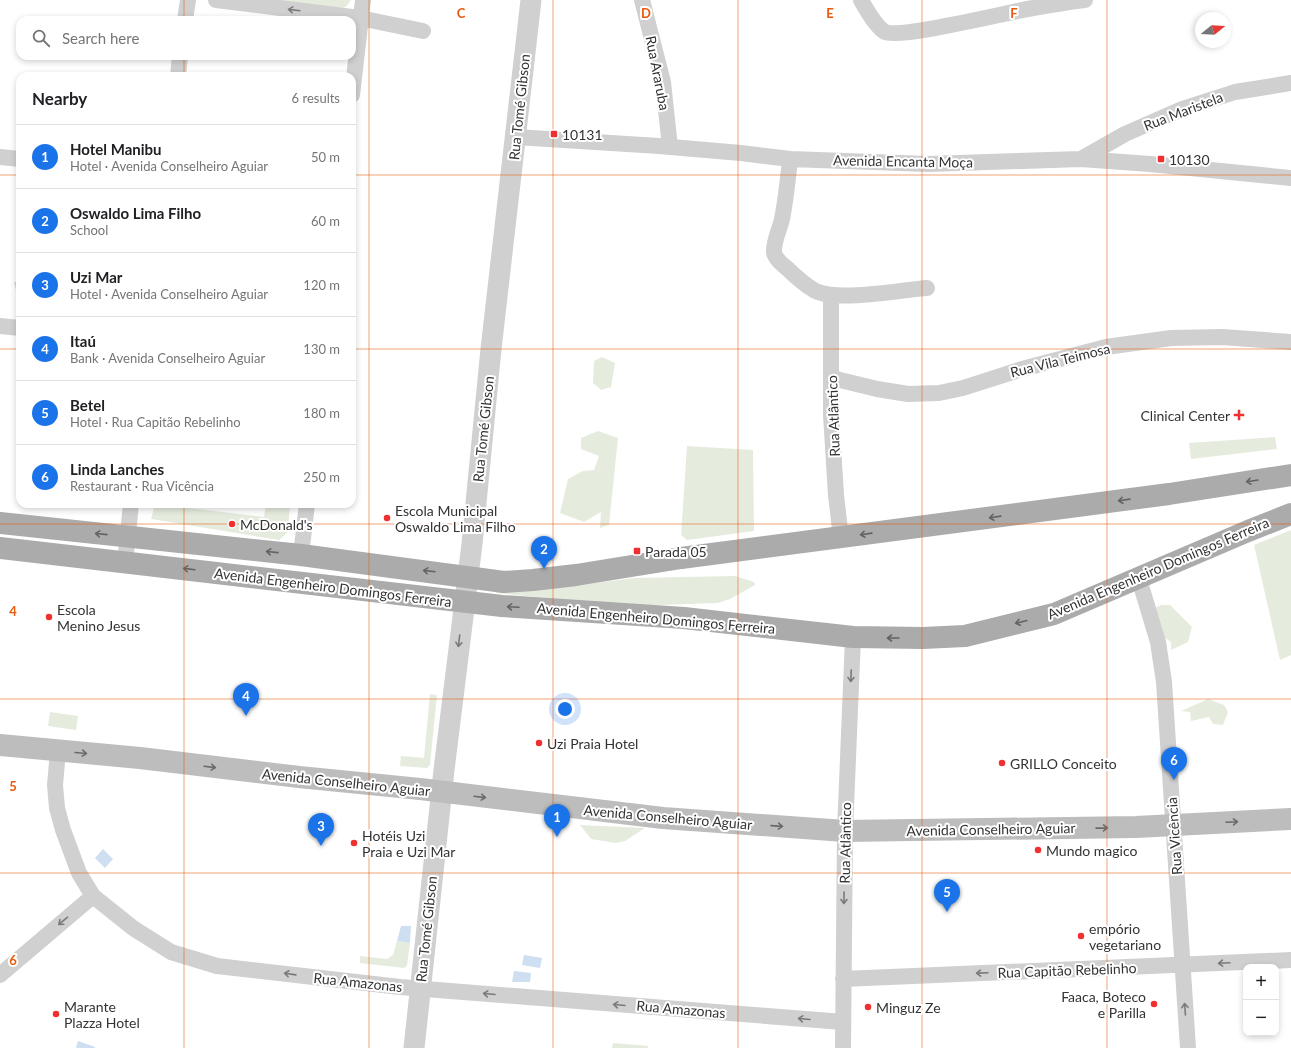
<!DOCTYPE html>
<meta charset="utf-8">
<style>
:root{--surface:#fff;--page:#f2f2f2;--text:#202124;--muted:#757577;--line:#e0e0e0;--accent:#1a73e8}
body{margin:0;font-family:Lato,sans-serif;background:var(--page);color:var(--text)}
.controls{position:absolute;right:12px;bottom:12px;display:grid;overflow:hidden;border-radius:8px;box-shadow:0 2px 6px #0003}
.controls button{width:36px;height:36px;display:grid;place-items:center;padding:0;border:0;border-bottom:1px solid var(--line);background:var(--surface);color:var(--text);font:20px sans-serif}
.compass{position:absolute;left:1195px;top:12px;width:36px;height:36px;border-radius:50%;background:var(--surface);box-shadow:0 2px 6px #0003;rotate:72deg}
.you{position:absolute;left:565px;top:709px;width:14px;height:14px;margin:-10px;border:3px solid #fff;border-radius:50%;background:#1a73e8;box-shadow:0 0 0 6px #1a73e833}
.badge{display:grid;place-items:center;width:26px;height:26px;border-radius:50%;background:var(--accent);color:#fff;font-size:13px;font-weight:700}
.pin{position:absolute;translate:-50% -33px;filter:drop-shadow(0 1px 2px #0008)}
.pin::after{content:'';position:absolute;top:21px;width:14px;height:12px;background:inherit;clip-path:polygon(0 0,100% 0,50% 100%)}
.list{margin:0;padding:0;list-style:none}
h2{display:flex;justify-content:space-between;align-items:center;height:52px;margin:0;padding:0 16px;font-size:17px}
h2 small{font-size:13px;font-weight:400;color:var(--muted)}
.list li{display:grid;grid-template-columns:26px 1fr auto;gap:12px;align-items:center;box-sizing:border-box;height:64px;padding:0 16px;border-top:1px solid var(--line)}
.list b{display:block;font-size:15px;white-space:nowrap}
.list p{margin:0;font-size:13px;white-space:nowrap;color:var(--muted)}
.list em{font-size:13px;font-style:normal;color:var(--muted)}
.icon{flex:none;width:22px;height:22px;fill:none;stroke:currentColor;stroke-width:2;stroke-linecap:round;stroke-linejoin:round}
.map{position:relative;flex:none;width:1291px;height:1048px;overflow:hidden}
.search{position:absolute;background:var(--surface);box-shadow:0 2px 6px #0003;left:16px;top:16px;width:340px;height:44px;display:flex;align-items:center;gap:10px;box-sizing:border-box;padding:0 14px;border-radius:12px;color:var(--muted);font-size:15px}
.panel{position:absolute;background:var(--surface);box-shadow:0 2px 6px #0003;left:16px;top:72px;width:340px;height:436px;border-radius:12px}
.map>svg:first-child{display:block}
.green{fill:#e5ecde}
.water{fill:#cddff0}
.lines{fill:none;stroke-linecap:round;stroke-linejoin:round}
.minor{stroke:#d0d0d0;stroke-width:16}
.tertiary{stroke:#d0d0d0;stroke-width:21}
.secondary{stroke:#bdbdbd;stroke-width:22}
.primary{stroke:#ababab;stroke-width:22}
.oneway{stroke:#7a7a7a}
.oneway2{stroke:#636363}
.oneway3{stroke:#6a6a6a}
.grid{fill:none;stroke:#e8590c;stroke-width:1;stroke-opacity:0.55}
.poi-dot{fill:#f02f2f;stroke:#fff;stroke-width:1.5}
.labels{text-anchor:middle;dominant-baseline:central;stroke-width:4;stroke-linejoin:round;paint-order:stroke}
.street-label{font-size:14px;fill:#333;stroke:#fff}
.poi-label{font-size:14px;fill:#333;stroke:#fff;text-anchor:start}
.grid-label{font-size:13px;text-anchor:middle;font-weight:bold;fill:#e8590c;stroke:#fff;stroke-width:4;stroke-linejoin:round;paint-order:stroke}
</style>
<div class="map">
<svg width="1291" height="1048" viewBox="0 0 1291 1048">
<rect width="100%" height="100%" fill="#fff"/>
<path class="green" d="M277,0H351L346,7L341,8Z
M602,357L615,363L611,387L601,390L593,383L594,361Z
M598,431L618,438L609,525L600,528L601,512L584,522L560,513L568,479L583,471L594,470L599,456L581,449V438Z
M1275,437L1277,449L1191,459L1189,443Z
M687,446L753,450L754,531L687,540L681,535Z
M155,504L264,517L266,504H290L288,532L279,540L151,519Z
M1291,530V655L1280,660L1254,545Z
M735,576L754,582L755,585L730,599L718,603L633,606L496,593L497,587H564L634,578Z
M1161,605H1170L1192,627L1188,642L1171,650V642L1165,638L1155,608Z
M430,694L437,695L430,765L427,768L400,766L401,756L424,758Z
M1208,699L1224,705L1228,712L1223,725L1213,724L1209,717L1191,721L1190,712L1181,711Z
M50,712L78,716L76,730L48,726Z
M580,825L645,828L625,841L616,843L591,839Z
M397,941L410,943L407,966L404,968L360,963V956L387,959L393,955Z
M613,1043L648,1046V1048H612Z"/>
<path class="water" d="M20,265V295L17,294L14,282H18Z
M103,849L113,859L105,868L95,858Z
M401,926H411L410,943L397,941Z
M524,955L542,958L540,968L522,965Z
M514,971L531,973L530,982H512Z
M78,1041L95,1047V1048H76Z"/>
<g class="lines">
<path class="minor" d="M216,0L360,18L423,31
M642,0L663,82L670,147
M861,0C866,9 876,27 885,32C901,39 1009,12 1033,8C1050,5 1068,2 1085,0
M185,20L188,0
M178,76L180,56
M352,95L363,0
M516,137L659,146L741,153L790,159L928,164L1081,159L1150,164L1291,178
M0,157L20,159
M790,159C788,179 786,199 782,219C780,228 773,243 774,252C775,260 786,267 791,272C799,279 808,288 818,292C842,301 901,290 927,288
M1081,159L1125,134L1182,109L1235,92L1291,83
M831,295V415L836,495L841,538
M0,326L20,328
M832,378L877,389L908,394L939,393L963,388L1022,369L1106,347L1171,338L1222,337L1291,342
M301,555L307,504
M125,563L131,504
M1139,579L1158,642L1164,682L1188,1048
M58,751L55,785L57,808L63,830L79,873L93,896L133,928L171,952L217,966L400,987L843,1022
M0,975L93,896
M843,979L1291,960
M843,1048L845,831L853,637"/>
<path class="tertiary" d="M414,1048L444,770L472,544L491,349L531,0"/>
<path class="secondary" d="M0,745L140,758L299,777L420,789L663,818L845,831L1136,827L1291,819"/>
<path class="primary" d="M0,523L301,555L504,582L533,580L576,575L681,558L1169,494L1291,475
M0,548L502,606L684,618L853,637L923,638L965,636L1054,614L1248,531L1291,514"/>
</g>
<defs><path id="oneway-shaft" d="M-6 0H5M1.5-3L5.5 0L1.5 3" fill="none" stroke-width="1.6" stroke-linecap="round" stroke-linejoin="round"/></defs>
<g class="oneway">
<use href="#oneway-shaft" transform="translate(294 10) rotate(-173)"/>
<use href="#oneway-shaft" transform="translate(459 641) rotate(97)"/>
<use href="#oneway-shaft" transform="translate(851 676) rotate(92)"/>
<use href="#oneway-shaft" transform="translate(844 898) rotate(91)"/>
<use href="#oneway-shaft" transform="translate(63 921) rotate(140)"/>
<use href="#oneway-shaft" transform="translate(1224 963) rotate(177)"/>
<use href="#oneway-shaft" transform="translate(982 973) rotate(178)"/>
<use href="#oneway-shaft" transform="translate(290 974) rotate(-172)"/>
<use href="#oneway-shaft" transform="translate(489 994) rotate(-175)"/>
<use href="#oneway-shaft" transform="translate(619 1005) rotate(-175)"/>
<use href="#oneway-shaft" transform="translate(1185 1009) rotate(-94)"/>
<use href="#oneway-shaft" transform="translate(804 1019) rotate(-175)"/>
</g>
<g class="oneway2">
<use href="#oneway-shaft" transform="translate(1252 481) rotate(171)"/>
<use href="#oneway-shaft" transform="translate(1124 500) rotate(172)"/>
<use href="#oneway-shaft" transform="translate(995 517) rotate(172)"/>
<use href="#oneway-shaft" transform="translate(101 534) rotate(-174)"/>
<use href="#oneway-shaft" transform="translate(866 534) rotate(172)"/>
<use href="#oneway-shaft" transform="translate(272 552) rotate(-174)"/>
<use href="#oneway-shaft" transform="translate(189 569) rotate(-173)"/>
<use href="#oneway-shaft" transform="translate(429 571) rotate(-173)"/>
<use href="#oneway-shaft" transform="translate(513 607) rotate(-177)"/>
<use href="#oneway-shaft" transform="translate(1021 622) rotate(166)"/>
<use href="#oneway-shaft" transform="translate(893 638) rotate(-180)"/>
</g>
<g class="oneway3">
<use href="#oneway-shaft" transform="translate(81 753) rotate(5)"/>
<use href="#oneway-shaft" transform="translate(210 767) rotate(7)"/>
<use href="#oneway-shaft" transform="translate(480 797) rotate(7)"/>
<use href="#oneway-shaft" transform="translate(1232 822) rotate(-3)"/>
<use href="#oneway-shaft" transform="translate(777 826) rotate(4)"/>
<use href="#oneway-shaft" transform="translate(1102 828) rotate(-1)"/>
</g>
<path class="grid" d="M184,0V20M369,0V1048M553,0V1048M738,0V1048M922,0V1048M1107,0V1048M184,56V76M0,175H20M352,175H1291M0,349H20M352,349H1291M184,504V1048M0,524H1291M0,699H1291M0,873H1291"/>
<g class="poi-dot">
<rect x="550" y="130" width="8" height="8" rx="2"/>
<rect x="1157" y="155" width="8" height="8" rx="2"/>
<path d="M1237 409h4v4h4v4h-4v4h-4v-4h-4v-4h4z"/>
<circle cx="387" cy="518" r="4"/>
<circle cx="232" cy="524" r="4"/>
<rect x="633" y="547" width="8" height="8" rx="2"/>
<circle cx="49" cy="617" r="4"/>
<circle cx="539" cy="743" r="4"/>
<circle cx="1002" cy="763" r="4"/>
<circle cx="354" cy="843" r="4"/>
<circle cx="1038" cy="850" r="4"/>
<circle cx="1081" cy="936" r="4"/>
<circle cx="1154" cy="1004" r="4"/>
<circle cx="868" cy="1007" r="4"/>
<circle cx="56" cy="1014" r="4"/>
</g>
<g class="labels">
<g class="street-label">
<text transform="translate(658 73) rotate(79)">Rua Araruba</text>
<text transform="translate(519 107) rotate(-84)">Rua Tomé Gibson</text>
<text transform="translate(1183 111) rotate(-21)">Rua Maristela</text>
<text transform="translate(903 161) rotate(1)">Avenida Encanta Moça</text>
<text transform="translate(1060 360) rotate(-14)">Rua Vila Teimosa</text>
<text transform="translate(833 416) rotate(-92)">Rua Atlântico</text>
<text transform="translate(483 429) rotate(-84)">Rua Tomé Gibson</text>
<text transform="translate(1158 568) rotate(-23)">Avenida Engenheiro Domingos Ferreira</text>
<text transform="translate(333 587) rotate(7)">Avenida Engenheiro Domingos Ferreira</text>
<text transform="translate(656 618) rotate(5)">Avenida Engenheiro Domingos Ferreira</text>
<text transform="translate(346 782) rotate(6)">Avenida Conselheiro Aguiar</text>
<text transform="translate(668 817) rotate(5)">Avenida Conselheiro Aguiar</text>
<text transform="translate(991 829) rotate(-1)">Avenida Conselheiro Aguiar</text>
<text transform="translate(1174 836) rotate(-94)">Rua Vicência</text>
<text transform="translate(845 843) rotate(-89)">Rua Atlântico</text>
<text transform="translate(426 929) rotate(-84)">Rua Tomé Gibson</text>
<text transform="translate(1067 970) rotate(-2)">Rua Capitão Rebelinho</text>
<text transform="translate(358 982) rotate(6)">Rua Amazonas</text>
<text transform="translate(681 1009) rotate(5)">Rua Amazonas</text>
</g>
<g class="poi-label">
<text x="562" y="134">10131</text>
<text x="1169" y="159">10130</text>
<text x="1230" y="415" text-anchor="end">Clinical Center</text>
<text x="395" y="510">Escola Municipal<tspan x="395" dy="16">Oswaldo Lima Filho</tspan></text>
<text x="240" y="524">McDonald's</text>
<text x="645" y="551">Parada 05</text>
<text x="57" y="609">Escola<tspan x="57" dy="16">Menino Jesus</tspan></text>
<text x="547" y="743">Uzi Praia Hotel</text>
<text x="1010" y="763">GRILLO Conceito</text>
<text x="362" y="835">Hotéis Uzi<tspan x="362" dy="16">Praia e Uzi Mar</tspan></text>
<text x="1046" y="850">Mundo magico</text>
<text x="1089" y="928">empório<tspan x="1089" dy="16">vegetariano</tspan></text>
<text x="1146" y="996" text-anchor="end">Faaca, Boteco<tspan x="1146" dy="16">e Parilla</tspan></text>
<text x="64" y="1006">Marante<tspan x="64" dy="16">Plazza Hotel</tspan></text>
<text x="876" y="1007">Minguz Ze</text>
</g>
</g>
<g class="grid-label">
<text x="461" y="18">C</text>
<text x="646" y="18">D</text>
<text x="830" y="18">E</text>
<text x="1014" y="18">F</text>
<text x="13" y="616">4</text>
<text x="13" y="791">5</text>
<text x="13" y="965">6</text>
</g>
</svg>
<div class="controls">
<button>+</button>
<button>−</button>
</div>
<svg class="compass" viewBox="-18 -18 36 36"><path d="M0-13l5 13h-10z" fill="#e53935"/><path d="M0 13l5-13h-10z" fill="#757577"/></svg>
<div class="you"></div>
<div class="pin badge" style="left:557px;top:837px">1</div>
<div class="pin badge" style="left:544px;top:569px">2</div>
<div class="pin badge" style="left:321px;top:846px">3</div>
<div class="pin badge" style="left:246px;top:716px">4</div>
<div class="pin badge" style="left:947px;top:912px">5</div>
<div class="pin badge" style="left:1174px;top:780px">6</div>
<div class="search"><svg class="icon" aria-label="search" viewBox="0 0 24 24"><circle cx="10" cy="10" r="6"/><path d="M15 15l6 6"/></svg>Search here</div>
<section class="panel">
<h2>Nearby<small>6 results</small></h2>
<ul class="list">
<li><span class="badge">1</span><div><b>Hotel Manibu</b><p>Hotel · Avenida Conselheiro Aguiar</p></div><em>50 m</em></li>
<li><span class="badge">2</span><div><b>Oswaldo Lima Filho</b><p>School</p></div><em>60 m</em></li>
<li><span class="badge">3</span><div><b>Uzi Mar</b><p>Hotel · Avenida Conselheiro Aguiar</p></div><em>120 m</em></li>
<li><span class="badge">4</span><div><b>Itaú</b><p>Bank · Avenida Conselheiro Aguiar</p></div><em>130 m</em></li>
<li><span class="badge">5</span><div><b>Betel</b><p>Hotel · Rua Capitão Rebelinho</p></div><em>180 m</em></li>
<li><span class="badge">6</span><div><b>Linda Lanches</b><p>Restaurant · Rua Vicência</p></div><em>250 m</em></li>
</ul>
</section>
</div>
